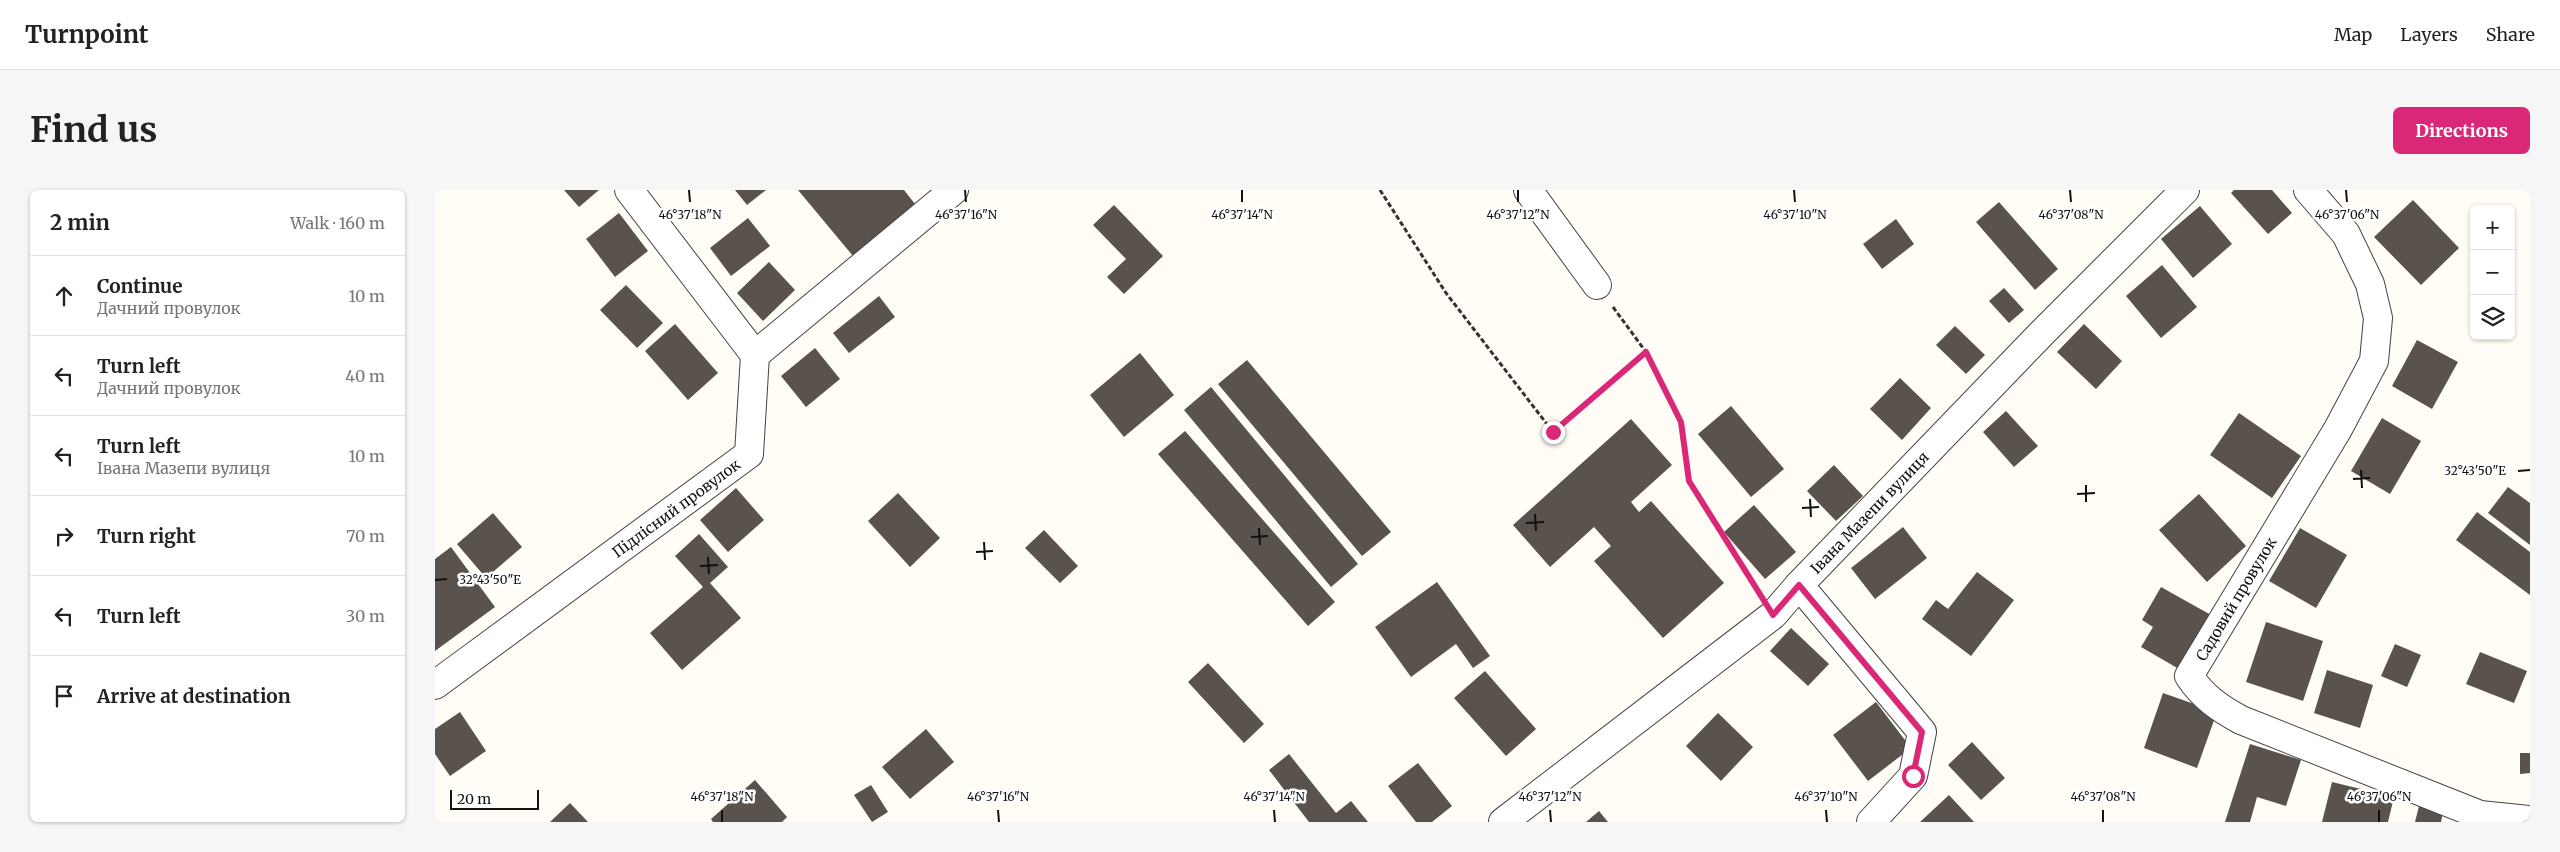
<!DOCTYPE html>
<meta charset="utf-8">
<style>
:root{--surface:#fff;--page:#f6f6f6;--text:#222;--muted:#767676;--line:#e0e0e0;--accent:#db2777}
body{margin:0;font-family:Merriweather,serif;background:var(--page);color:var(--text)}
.controls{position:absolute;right:15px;top:15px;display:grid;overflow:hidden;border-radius:8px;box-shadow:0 1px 4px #0004}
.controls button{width:45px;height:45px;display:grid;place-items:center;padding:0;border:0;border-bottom:1px solid var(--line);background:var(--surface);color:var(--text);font:25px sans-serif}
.scale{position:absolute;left:15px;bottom:12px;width:89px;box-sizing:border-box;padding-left:5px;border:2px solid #111;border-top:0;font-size:14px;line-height:18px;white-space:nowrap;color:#111;-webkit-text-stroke:4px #fff;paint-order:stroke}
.stop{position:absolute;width:15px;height:15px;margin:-11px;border:4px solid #db2777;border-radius:50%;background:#fff}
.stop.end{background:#db2777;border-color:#fff;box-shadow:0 1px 5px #0008}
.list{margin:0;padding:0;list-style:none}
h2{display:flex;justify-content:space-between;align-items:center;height:65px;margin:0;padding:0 20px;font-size:21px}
h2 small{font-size:16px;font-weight:400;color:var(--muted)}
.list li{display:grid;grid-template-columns:32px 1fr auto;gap:15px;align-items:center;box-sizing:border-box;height:80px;padding:0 20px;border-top:1px solid var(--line)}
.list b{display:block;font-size:19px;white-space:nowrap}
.list p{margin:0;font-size:16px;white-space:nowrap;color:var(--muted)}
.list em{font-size:16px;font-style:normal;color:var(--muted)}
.icon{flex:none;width:28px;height:28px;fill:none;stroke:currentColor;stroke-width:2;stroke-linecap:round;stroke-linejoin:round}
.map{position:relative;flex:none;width:2095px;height:632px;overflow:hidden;border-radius:8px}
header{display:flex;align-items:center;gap:30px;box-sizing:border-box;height:70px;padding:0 25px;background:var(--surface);border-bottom:1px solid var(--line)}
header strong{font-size:24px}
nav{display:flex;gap:28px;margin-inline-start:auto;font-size:18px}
.intro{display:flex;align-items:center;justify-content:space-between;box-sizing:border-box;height:120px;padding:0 30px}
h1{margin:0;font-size:35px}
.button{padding:12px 22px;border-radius:8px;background:var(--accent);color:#fff;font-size:18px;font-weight:700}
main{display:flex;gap:30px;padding:0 30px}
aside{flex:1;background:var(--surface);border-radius:8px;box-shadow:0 1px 4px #0004}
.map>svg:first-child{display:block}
.building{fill:#5a524d}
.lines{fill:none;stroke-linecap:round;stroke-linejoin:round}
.minor-casing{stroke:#444;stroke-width:30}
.path{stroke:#333;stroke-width:3;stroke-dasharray:5 2.5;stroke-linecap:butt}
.minor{stroke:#fff;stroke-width:28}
.route{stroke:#db2777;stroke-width:6}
.ticks{fill:none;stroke:#111;stroke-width:2}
.labels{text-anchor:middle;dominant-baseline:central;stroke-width:5;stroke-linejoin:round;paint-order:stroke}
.street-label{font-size:15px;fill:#111;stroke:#fff}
.ticks-label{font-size:12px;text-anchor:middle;fill:#111;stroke:#fff;stroke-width:5;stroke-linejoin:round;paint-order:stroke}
</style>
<header>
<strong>Turnpoint</strong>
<nav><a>Map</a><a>Layers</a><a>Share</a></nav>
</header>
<div class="intro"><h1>Find us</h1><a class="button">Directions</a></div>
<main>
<aside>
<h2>2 min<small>Walk · 160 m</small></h2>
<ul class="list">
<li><svg class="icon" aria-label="ahead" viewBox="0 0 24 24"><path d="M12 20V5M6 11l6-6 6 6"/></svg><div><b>Continue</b><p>Дачний провулок</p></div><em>10 m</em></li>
<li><svg class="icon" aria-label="left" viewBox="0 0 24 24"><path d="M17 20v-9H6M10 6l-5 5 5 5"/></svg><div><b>Turn left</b><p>Дачний провулок</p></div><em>40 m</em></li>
<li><svg class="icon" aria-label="left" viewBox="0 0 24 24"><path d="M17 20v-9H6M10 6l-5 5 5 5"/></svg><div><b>Turn left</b><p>Івана Мазепи вулиця</p></div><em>10 m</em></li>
<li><svg class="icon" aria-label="right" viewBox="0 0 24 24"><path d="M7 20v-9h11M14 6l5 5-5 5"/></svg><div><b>Turn right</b></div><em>70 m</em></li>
<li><svg class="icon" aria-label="left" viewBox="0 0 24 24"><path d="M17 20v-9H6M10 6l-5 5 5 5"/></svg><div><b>Turn left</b></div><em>30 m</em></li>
<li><svg class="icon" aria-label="arrive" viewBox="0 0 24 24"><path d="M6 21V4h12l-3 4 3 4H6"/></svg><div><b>Arrive at destination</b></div></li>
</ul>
</aside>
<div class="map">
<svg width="2095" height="632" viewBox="0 0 2095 632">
<rect width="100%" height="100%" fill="#fffdf5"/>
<path class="building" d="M129,0H164L144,17Z
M300,0H331L312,15Z
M363,0H469L480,14L418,66Z
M1799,0H1837L1857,23L1833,44L1796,3Z
M1978,10L2024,58L1986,95L1939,47Z
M1564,12L1623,79L1600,100L1541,32Z
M679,15L728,66L689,104L672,87L691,69L658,35Z
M1765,16L1797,54L1758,88L1726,49Z
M184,23L213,61L180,87L151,49Z
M313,28L335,56L296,86L275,58Z
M1461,29L1479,54L1447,79L1428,54Z
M334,72L360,100L328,131L302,103Z
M1727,75L1762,117L1726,148L1691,106Z
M191,95L228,133L202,158L165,120Z
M1569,98L1589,120L1574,133L1554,111Z
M444,106L460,127L414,163L398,143Z
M240,134L283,183L253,210L210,161Z
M1649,134L1687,171L1661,199L1622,162Z
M1520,136L1550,165L1531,184L1501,155Z
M1982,150L2023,172L1997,219L1957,196Z
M380,158L405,189L371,217L346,186Z
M705,163L739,205L689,247L655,205Z
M812,170L956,342L927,366L783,194Z
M1465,188L1496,218L1467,250L1435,219Z
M776,197L923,374L896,397L749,220Z
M1296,216L1349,279L1316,307L1263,244Z
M1571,221L1603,256L1579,277L1548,242Z
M1804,223L1866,266L1837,308L1775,265Z
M1947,228L1986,251L1955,304L1916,281Z
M1196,229L1237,275L1196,312L1204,322L1216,311L1289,393L1228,448L1159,371L1176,356L1159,337L1115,377L1078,335Z
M750,241L900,412L873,436L723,264Z
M1399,275L1428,306L1401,331L1372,301Z
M2073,297L2095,313V355L2053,323Z
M301,298L329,330L293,362L265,330Z
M463,303L505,348L475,377L433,331Z
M1764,304L1811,356L1772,392L1724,340Z
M1319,315L1361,362L1330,389L1289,342Z
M2042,322L2095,362V405L2021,350Z
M58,323L87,357L51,388L22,354Z
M1468,337L1492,368L1440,409L1416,378Z
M1865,338L1912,365L1881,418L1834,391Z
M609,340L643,376L625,393L590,358Z
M264,344L293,377L275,393L306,428L247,480L215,443L268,397L240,366Z
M16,357L60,417L0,461V369Z
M1542,382L1579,410L1536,466L1487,429L1501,410L1513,419Z
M1002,392L1055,466L1038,478L1021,454L976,487L940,437Z
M1726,397L1776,425L1744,479L1706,457L1718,437L1707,430Z
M1831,432L1888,451L1868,511L1811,492Z
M1356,438L1394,474L1373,496L1335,461Z
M1960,454L1986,465L1972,497L1946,486Z
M2045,462L2092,481L2079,513L2031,494Z
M773,473L829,534L809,553L753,492Z
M1892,480L1938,495L1925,538L1879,523Z
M1050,481L1101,539L1071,566L1019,508Z
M1728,503L1782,522L1762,578L1709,558Z
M1441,512L1476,558L1433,591L1398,545Z
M25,522L51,561L15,586L0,564V539Z
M1283,523L1318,557L1286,591L1251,556Z
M491,539L519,572L475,609L447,577Z
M1537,552L1570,588L1546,610L1513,575Z
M1815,554L1866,570L1851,616L1822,607L1815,632H1790Z
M2085,563H2095V583L2085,584Z
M854,564L901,623L916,611L933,632H874L834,580Z
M983,573L1017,616L997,632H981L953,596Z
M320,590L352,627L347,632H278L276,629Z
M1897,592L1959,607L1953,632H1887Z
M436,595L453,622L437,632L419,605Z
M1514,605L1539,632H1485Z
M135,613L153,632H115Z
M1984,616L2008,622L2006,632H1980Z
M1164,621L1173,632H1151Z"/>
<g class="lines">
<defs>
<g id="minor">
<path d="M194,0L320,165"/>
<path d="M1093,0L1162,95"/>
<path d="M1873,0L1911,44L1935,94L1943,128L1939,171L1903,239L1754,486C1768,507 1784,518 1806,530L2045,625L2095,630"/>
<path d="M1364,395L1487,542L1478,586L1436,632"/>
<path id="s1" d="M0,495L314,264L320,165L519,0"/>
<path id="s2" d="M1068,632L1338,425L1364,395L1607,143L1750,0"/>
</g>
</defs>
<use href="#minor" class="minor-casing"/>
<path class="path" d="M945,0L1011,103L1118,242L1211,162
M1178,117L1211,162L1247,232L1254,291L1321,399"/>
<use href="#minor" class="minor"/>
</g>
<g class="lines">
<path class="route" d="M1118,242L1211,162L1246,232L1254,291L1338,425L1364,395L1487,542L1478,586"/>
</g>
<path class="ticks" d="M254,0L255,12M530,0L531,12M807,0V12M1083,0V12M1359,0L1360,12M1635,0L1636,12M1911,0L1912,12M1926,280L1927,298M2083,281L2095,280M1918,289L1935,288M1651,295V312M1642,304L1660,303M1375,309L1376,327M1367,318L1384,317M1100,324L1101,341M1091,333L1109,332M824,338L825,355M816,347L833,346M549,352L550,370M541,362L558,361M273,367L274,384M265,376L283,375M0,390L12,389M287,620V632M563,620L564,632M839,620L840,632M1115,620L1116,632M1391,620L1392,632M1668,620V632M1944,620V632"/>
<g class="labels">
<g class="street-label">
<text stroke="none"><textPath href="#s1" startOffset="299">Підлісний провулок</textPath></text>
<text stroke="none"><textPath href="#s2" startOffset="481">Івана Мазепи вулиця</textPath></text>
<text transform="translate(1801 409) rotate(-59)">Садовий провулок</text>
</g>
</g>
<g class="ticks-label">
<text x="255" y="29">46°37'18"N</text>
<text x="531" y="29">46°37'16"N</text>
<text x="807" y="29">46°37'14"N</text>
<text x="1083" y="29">46°37'12"N</text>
<text x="1360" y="29">46°37'10"N</text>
<text x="1636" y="29">46°37'08"N</text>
<text x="1912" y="29">46°37'06"N</text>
<text x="2040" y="285">32°43'50"E</text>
<text x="55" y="394">32°43'50"E</text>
<text x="287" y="611">46°37'18"N</text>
<text x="563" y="611">46°37'16"N</text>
<text x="839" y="611">46°37'14"N</text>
<text x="1115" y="611">46°37'12"N</text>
<text x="1391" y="611">46°37'10"N</text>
<text x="1668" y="611">46°37'08"N</text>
<text x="1944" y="611">46°37'06"N</text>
</g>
</svg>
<div class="controls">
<button>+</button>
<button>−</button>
<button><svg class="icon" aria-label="layers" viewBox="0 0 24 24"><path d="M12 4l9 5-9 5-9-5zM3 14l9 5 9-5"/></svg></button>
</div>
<div class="scale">20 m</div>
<div class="stop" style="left:1478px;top:586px"></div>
<div class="stop end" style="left:1118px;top:242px"></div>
</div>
</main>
